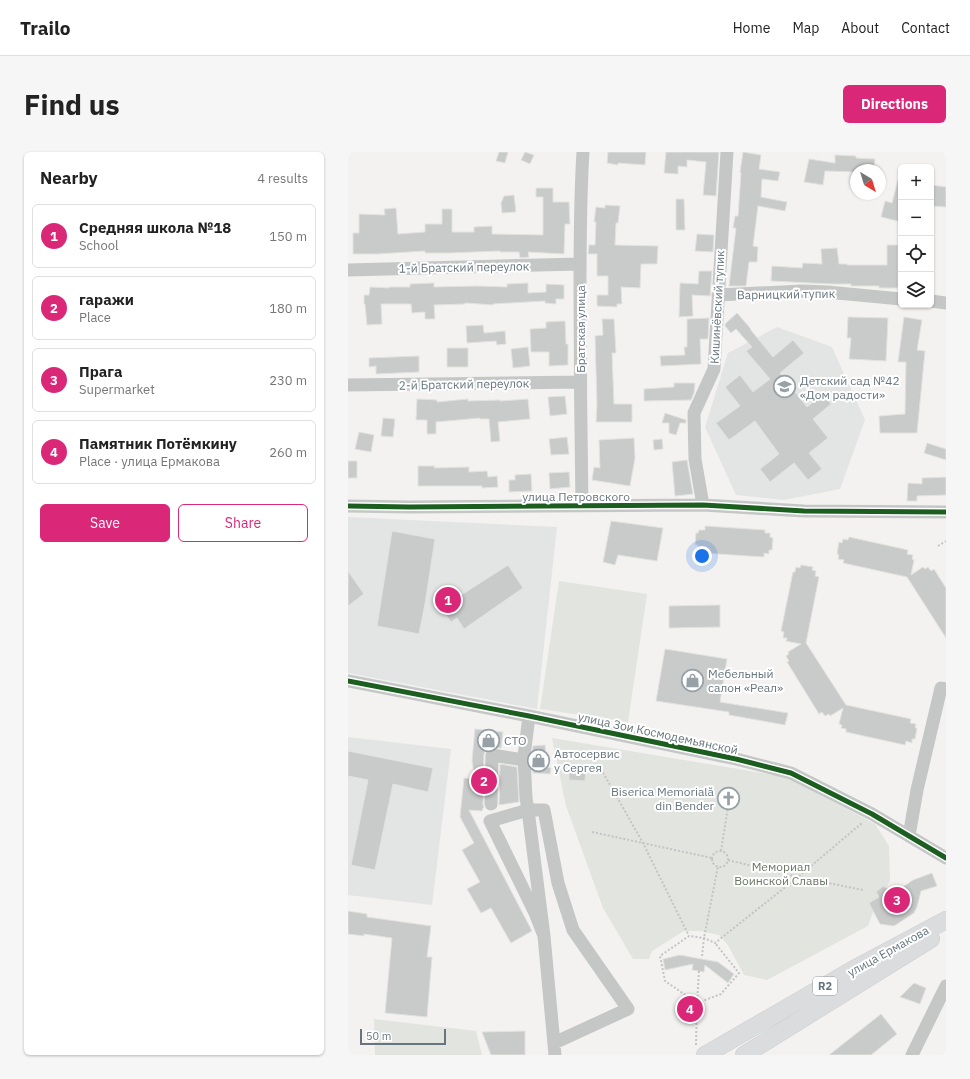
<!DOCTYPE html>
<meta charset="utf-8">
<style>
:root{--surface:#fff;--page:#f6f6f6;--text:#222;--muted:#767676;--line:#e0e0e0;--accent:#db2777}
body{margin:0;font-family:"IBM Plex Sans",sans-serif;background:var(--page);color:var(--text)}
.controls{position:absolute;right:12px;top:12px;display:grid;overflow:hidden;border-radius:6px;box-shadow:0 1px 3px #0004}
.controls button{width:36px;height:36px;display:grid;place-items:center;padding:0;border:0;border-bottom:1px solid var(--line);background:var(--surface);color:var(--text);font:20px sans-serif}
.compass{position:absolute;left:502px;top:12px;width:36px;height:36px;border-radius:50%;background:var(--surface);box-shadow:0 1px 3px #0004;rotate:142deg}
.scale{position:absolute;left:12px;bottom:10px;width:86px;box-sizing:border-box;padding-left:4px;border:2px solid #66757e;border-top:0;font-size:11px;line-height:14px;white-space:nowrap;color:#66757e;-webkit-text-stroke:3px #fff;paint-order:stroke}
.you{position:absolute;left:354px;top:404px;width:14px;height:14px;margin:-10px;border:3px solid #fff;border-radius:50%;background:#1a73e8;box-shadow:0 0 0 6px #1a73e833}
.badge{display:grid;place-items:center;width:26px;height:26px;border-radius:50%;background:var(--accent);color:#fff;font-size:13px;font-weight:700}
.pin{position:absolute;translate:-50% -50%;border:2px solid #fff;box-shadow:0 1px 4px #0006}
.list{margin:0;padding:0;list-style:none}
h2{display:flex;justify-content:space-between;align-items:center;height:52px;margin:0;padding:0 16px;font-size:17px}
h2 small{font-size:13px;font-weight:400;color:var(--muted)}
.list li{display:grid;grid-template-columns:26px 1fr auto;gap:12px;align-items:center;box-sizing:border-box;height:64px;margin:0 8px 8px;padding:0 8px;border:1px solid var(--line);border-radius:6px}
.list b{display:block;font-size:15px;white-space:nowrap}
.list p{margin:0;font-size:13px;white-space:nowrap;color:var(--muted)}
.list em{font-size:13px;font-style:normal;color:var(--muted)}
.actions{display:flex;gap:8px;padding:12px 16px}
.actions a{flex:1;padding:9px 0;border:1px solid var(--accent);border-radius:6px;text-align:center;font-size:14px;color:var(--accent)}
.actions .main{background:var(--accent);color:#fff}
.icon{flex:none;width:22px;height:22px;fill:none;stroke:currentColor;stroke-width:2;stroke-linecap:round;stroke-linejoin:round}
.map{position:relative;flex:none;width:598px;height:903px;overflow:hidden;border-radius:6px}
header{display:flex;align-items:center;gap:24px;box-sizing:border-box;height:56px;padding:0 20px;background:var(--surface);border-bottom:1px solid var(--line)}
header strong{font-size:19px}
nav{display:flex;gap:22px;margin-inline-start:auto;font-size:14px}
.intro{display:flex;align-items:center;justify-content:space-between;box-sizing:border-box;height:96px;padding:0 24px}
h1{margin:0;font-size:28px}
.button{padding:10px 18px;border-radius:6px;background:var(--accent);color:#fff;font-size:14px;font-weight:700}
main{display:flex;gap:24px;padding:0 24px}
aside{flex:1;background:var(--surface);border-radius:6px;box-shadow:0 1px 3px #0004}
.map>svg:first-child{display:block}
.built{fill:#e3e4e4}
.green{fill:#e1e4df}
.building{fill:#c9caca;stroke:#e2e2e1}
.lines{fill:none;stroke-linecap:round;stroke-linejoin:round}
.major-casing{stroke:#cfcfcf;stroke-width:18}
.path{stroke:#c3c4c5;stroke-width:2;stroke-dasharray:2 2;stroke-linecap:butt}
.minor{stroke:#c5c7c7;stroke-width:13}
.major{stroke:#dbdcdd;stroke-width:17}
.cycleway-casing{stroke:#fff;stroke-width:8}
.cycleway{stroke:#1b5e20;stroke-width:5}
.labels{text-anchor:middle;dominant-baseline:central;stroke-width:4;stroke-linejoin:round;paint-order:stroke}
.shield{fill:#fff;stroke:#949ea5;stroke-width:1}
.shield-label{font-size:11px;font-weight:bold;fill:#66757e}
.street-label{font-size:12px;fill:#66757e;stroke:#fff}
.poi-label{font-size:12px;fill:#66757e;stroke:#fff;text-anchor:start}
.park-label{font-size:12px;fill:#697664;stroke:#fff}
</style>
<header>
<strong>Trailo</strong>
<nav><a>Home</a><a>Map</a><a>About</a><a>Contact</a></nav>
</header>
<div class="intro"><h1>Find us</h1><a class="button">Directions</a></div>
<main>
<aside>
<h2>Nearby<small>4 results</small></h2>
<ul class="list">
<li><span class="badge">1</span><div><b>Средняя школа №18</b><p>School</p></div><em>150 m</em></li>
<li><span class="badge">2</span><div><b>гаражи</b><p>Place</p></div><em>180 m</em></li>
<li><span class="badge">3</span><div><b>Прага</b><p>Supermarket</p></div><em>230 m</em></li>
<li><span class="badge">4</span><div><b>Памятник Потёмкину</b><p>Place · улица Ермакова</p></div><em>260 m</em></li>
</ul>
<div class="actions"><a class="main">Save</a><a>Share</a></div>
</aside>
<div class="map">
<svg width="598" height="903" viewBox="0 0 598 903">
<rect width="100%" height="100%" fill="#f3f2f1"/>
<path class="built" d="M429,175L484,195L517,268L492,337L436,348L388,343L357,275L380,201Z
M0,365L209,375L189,557L0,521Z
M0,585L103,597L84,753L0,743Z"/>
<path class="green" d="M211,429L299,442L280,570L192,557Z
M204,586L438,625L527,672L541,694L542,729L528,752L520,774L419,828L396,823L380,793L371,783L352,779H336L304,799L301,807H285L255,756L218,654Z
M26,867L128,879L134,903H27Z"/>
<path class="building" d="M151,0H160L157,11L148,9Z
M177,0L186,3L182,12L173,8Z
M260,0H298L297,13L270,11V13L259,11Z
M318,0H371L368,44L355,43L358,10L339,8V15L330,14V22L316,21Z
M395,0L413,3L411,17L432,20L430,29L414,27L413,45L439,50L437,59L410,54L405,94L410,95L409,110H401L398,134H381L388,76H385L387,64H390L393,21L392,20Z
M487,3L508,4V6L527,7L526,18H508V20L477,19L475,33L456,30L461,7L487,11Z
M550,27H553V70L533,65L537,49L544,51Z
M583,33L598,35V55L583,54Z
M188,36H205V50H221L222,72H217L216,102L180,100L181,105L172,106L171,100H152V99L101,101H77V99L30,102H5V81H11V62L37,63L36,57L48,56L50,82L77,80V72H94V57H104V80H126V75L144,74V82L195,83V45H188Z
M166,43L168,60L154,61L153,51L156,44Z
M328,47H336L337,78H328Z
M257,53L272,54L270,71H268L267,93L310,94L309,112H293L292,136L273,135L274,152H269V155L249,154V143H260V124H249V102H240L241,93H247L248,70H246L248,55L257,56Z
M349,82L366,83L365,100L347,99Z
M539,93H550V136H531V134H503V132H484L423,129L424,114L454,116L455,111L474,112L473,97L489,96L491,112H499V113H539Z
M351,119H364L362,144L344,143L345,164L331,165L332,131L350,132Z
M86,131V135L129,134L159,135V132L180,131V141L198,140V132L216,133V147H208V152L197,151V149L145,152V153L117,151V152L86,153L87,167H77V160L64,161L63,152H33L34,172L19,173L17,152H16V143H21L22,135L41,136V135H62V132Z
M389,161L403,177H402L425,205L445,188L456,201L432,221L459,255L475,242L483,252L465,267L480,286L461,301L474,317L460,328L446,311L422,330L412,317L431,302L407,269L381,288L368,271L392,254L377,235L392,223L405,240L422,227L398,199L404,195L388,177L383,181L377,174V172Z
M500,165L540,166L538,209L501,207L503,186H499Z
M556,165L574,168L569,198L577,199L569,281H532L531,264L557,262L558,210H550Z
M361,166L360,187H352L353,212L313,214L312,204L337,203L336,195H339V167Z
M254,167H266L268,201H264L266,252H284V270H248L249,252L247,184L255,183Z
M217,169L218,192H220V213L201,214V200H183L182,177L198,176V170Z
M135,173L136,181L157,179L158,192L149,193L148,189L119,191L118,174Z
M180,195L182,214L165,216L163,197Z
M99,196H120V215H99Z
M71,204V220L28,222V214L21,215V206Z
M326,231H347L346,241L343,248L296,249V237L326,235Z
M217,244L219,262L202,264L200,245Z
M69,247L89,248V250L120,247V249L152,248V249L180,247L182,267L150,270L152,289L143,290L141,267H132V266L88,270V282H79V268H68Z
M317,261L338,268V271H332L328,283L321,281V271H314Z
M35,266L47,267L45,285L33,284Z
M11,280L26,283L23,300L7,297Z
M219,285L221,302L203,303L201,287Z
M286,286L287,306L282,334L244,328L246,315L252,316L251,288Z
M314,287L315,297L306,298L305,288Z
M579,291L598,297V308L576,301Z
M339,308L345,342L327,344L324,310Z
M0,309H9V326H0Z
M70,314H87L86,316L121,315V320L139,319L140,325L149,324L150,335L134,336V334H70Z
M221,320L222,335L202,337L201,321Z
M183,322L184,339L161,340V328H167V323Z
M598,325V343L569,344V349H559L560,331L574,332V326Z
M263,369L315,376L309,409L270,403L267,413L255,410Z
M357,374L417,378V381H422V385L425,386L424,398H421V402L416,401V405L355,401V397H349L350,393H347L348,381H350L351,378H357Z
M44,379L87,387L77,452L71,482L29,474Z
M501,385L560,398L559,402L565,403L564,407L566,408L563,423L575,415L577,417L580,415L583,419L586,417L598,436V486L559,425L495,411L496,408L490,407L491,403L489,402L491,390L494,391L495,387L500,388Z
M160,413L175,436L116,477L109,466L103,470L93,456Z
M453,413L465,415L464,418L468,419L467,424L471,425L458,491L498,553L563,567L562,571L568,572L567,576H569L567,587H564V591L558,589L557,593L498,580V577L493,576L494,573L491,572L495,556L482,564L481,562L477,564L474,560L471,562L439,510L441,509L438,504L441,502L440,500L453,492L438,489L439,486H435L436,480L433,479L445,420H447L448,415L452,416Z
M0,419L16,442L0,454Z
M372,453V475L321,476V454Z
M317,497L379,507L372,550L440,561L437,573L381,563V560L308,549Z
M127,577L155,580L153,596H141L138,598L136,602L135,652L136,656H135L134,659L121,658L184,779L163,791L143,756L133,761L119,737L132,730L114,698L126,691L112,665L116,626L127,627L124,609Z
M197,593L199,615L203,616L202,622L185,621L184,604L185,594Z
M0,599L85,616L80,640L45,632L27,718L3,713L20,628L0,624Z
M152,612L169,615L171,650L151,653Z
M221,617H238L237,629L221,628Z
M376,636L390,639L387,656L373,653Z
M584,721L589,734L573,739L569,755L566,761L546,774L532,772L521,751L531,745L528,740L535,734L546,741L565,728Z
M0,759L19,762V765L83,774L79,805H84L79,865L37,861L44,786L16,782V784L0,782Z
M332,803L370,810L386,822L380,831L357,813L356,820L344,818L345,812L317,818L315,807Z
M566,831L578,836L572,852L552,845Z
M533,862L549,882L523,903H481Z
M177,879V903H143L134,880Z"/>
<g class="lines">
<defs>
<path id="major" d="M357,903L506,817L598,768
M396,903L583,787"/>
</defs>
<use href="#major" class="major-casing"/>
<path class="path" d="M590,394L598,389
M253,617L295,691L341,784
M244,680L364,706
M373,699L380,655
M364 707a8 8 0 1 1 16 0a8 8 0 1 1-16 0Z
M380,708L450,725L515,738
M354,804L356,786L370,714
M351,819L349,851L373,842L391,821L367,791
M348,893L349,851L317,829L312,804L341,784L356,786L367,791L450,725L514,671"/>
<path class="minor" d="M0,118L232,112
M370,143L454,139L479,140L553,147
M583,149L598,151
M0,233L232,230
M355,353L347,307L346,261L366,217L379,0
M0,354L61,355L355,353L456,359L598,360
M234,354C233,282 232,211 232,139C232,93 232,46 235,0
M0,529L181,564L388,607L443,621L524,662L598,706
M181,564L176,604L178,646L180,658L142,669L187,761L196,784L207,903
M143,652L144,603L176,608
M561,684L569,638L593,536L598,537
M196,784L180,658H196L210,731L225,778L280,857L206,891
M564,903L598,834"/>
<use href="#major" class="major"/>
<defs>
<path id="cycleway" d="M0,354L61,355L355,353L456,359L598,360
M0,529L181,564L388,607L443,621L524,662L598,706"/>
</defs>
<use href="#cycleway" class="cycleway-casing"/>
<use href="#cycleway" class="cycleway"/>
</g>
<defs>
<symbol id="school-ring" viewBox="-11 -11 22 22"><circle r="9.5" fill="#fff" stroke="#97a1a6" stroke-width="1.5"/><path d="M0-5L7-2L0 1L-7-2ZM-4 1L0 2.5L4 1V4Q0 6-4 4Z" fill="#97a1a6"/></symbol>
<symbol id="shop-ring" viewBox="-11 -11 22 22"><circle r="9.5" fill="#fff" stroke="#97a1a6" stroke-width="1.5"/><path d="M-5-2.5h2.3a2.7 3.5 0 0 1 5.4 0H5L5.5 6h-11ZM-1.5-2.5h3a1.5 2.3 0 0 0-3 0Z" fill="#97a1a6"/></symbol>
<symbol id="church-ring" viewBox="-11 -11 22 22"><circle r="9.5" fill="#fff" stroke="#97a1a6" stroke-width="1.5"/><path d="M-1.2-6h2.4v3.5h3.3v2.4h-3.3V6h-2.4V-.1h-3.3v-2.4h3.3Z" fill="#97a1a6"/></symbol>
</defs>
<g fill-rule="evenodd">
<use href="#school-ring" x="424" y="222" width="25" height="25"/>
<use href="#shop-ring" x="332" y="516" width="25" height="25"/>
<use href="#shop-ring" x="128" y="576" width="25" height="25"/>
<use href="#shop-ring" x="178" y="596" width="25" height="25"/>
<use href="#church-ring" x="368" y="634" width="25" height="25"/>
</g>
<g class="labels">
<rect class="shield" x="465" y="825" width="24" height="18" rx="3"/>
<g class="shield-label">
<text x="477" y="834">R2</text>
</g>
<g class="street-label">
<text transform="translate(116 115) rotate(-1)">1-й Братский переулок</text>
<text transform="translate(438 142) rotate(-1)">Варницкий тупик</text>
<text transform="translate(369 155) rotate(-87)">Кишинёвский тупик</text>
<text transform="translate(232 177) rotate(-90)">Братская улица</text>
<text transform="translate(116 232) rotate(-1)">2-й Братский переулок</text>
<text x="228" y="344">улица Петровского</text>
<text transform="translate(310 581) rotate(12)">улица Зои Космодемьянской</text>
<text transform="translate(540 799) rotate(-29)">улица Ермакова</text>
</g>
<g class="poi-label">
<text x="452" y="228">Детский сад №42<tspan x="452" dy="14">«Дом радости»</tspan></text>
<text x="360" y="521">Мебельный<tspan x="360" dy="14">салон «Реал»</tspan></text>
<text x="156" y="588">СТО</text>
<text x="206" y="601">Автосервис<tspan x="206" dy="14">у Сергея</tspan></text>
<text x="366" y="639" text-anchor="end">Biserica Memorială<tspan x="366" dy="14">din Bender</tspan></text>
</g>
<g class="park-label">
<text x="433" y="714">Мемориал<tspan x="433" dy="14">Воинской Славы</tspan></text>
</g>
</g>
</svg>
<div class="controls">
<button>+</button>
<button>−</button>
<button><svg class="icon" aria-label="locate" viewBox="0 0 24 24"><circle cx="12" cy="12" r="6"/><path d="M12 2v4M12 18v4M2 12h4M18 12h4"/></svg></button>
<button><svg class="icon" aria-label="layers" viewBox="0 0 24 24"><path d="M12 4l9 5-9 5-9-5zM3 14l9 5 9-5"/></svg></button>
</div>
<svg class="compass" viewBox="-18 -18 36 36"><path d="M0-13l5 13h-10z" fill="#e53935"/><path d="M0 13l5-13h-10z" fill="#767676"/></svg>
<div class="scale">50 m</div>
<div class="you"></div>
<div class="pin badge" style="left:100px;top:448px">1</div>
<div class="pin badge" style="left:136px;top:629px">2</div>
<div class="pin badge" style="left:549px;top:748px">3</div>
<div class="pin badge" style="left:342px;top:857px">4</div>
</div>
</main>
